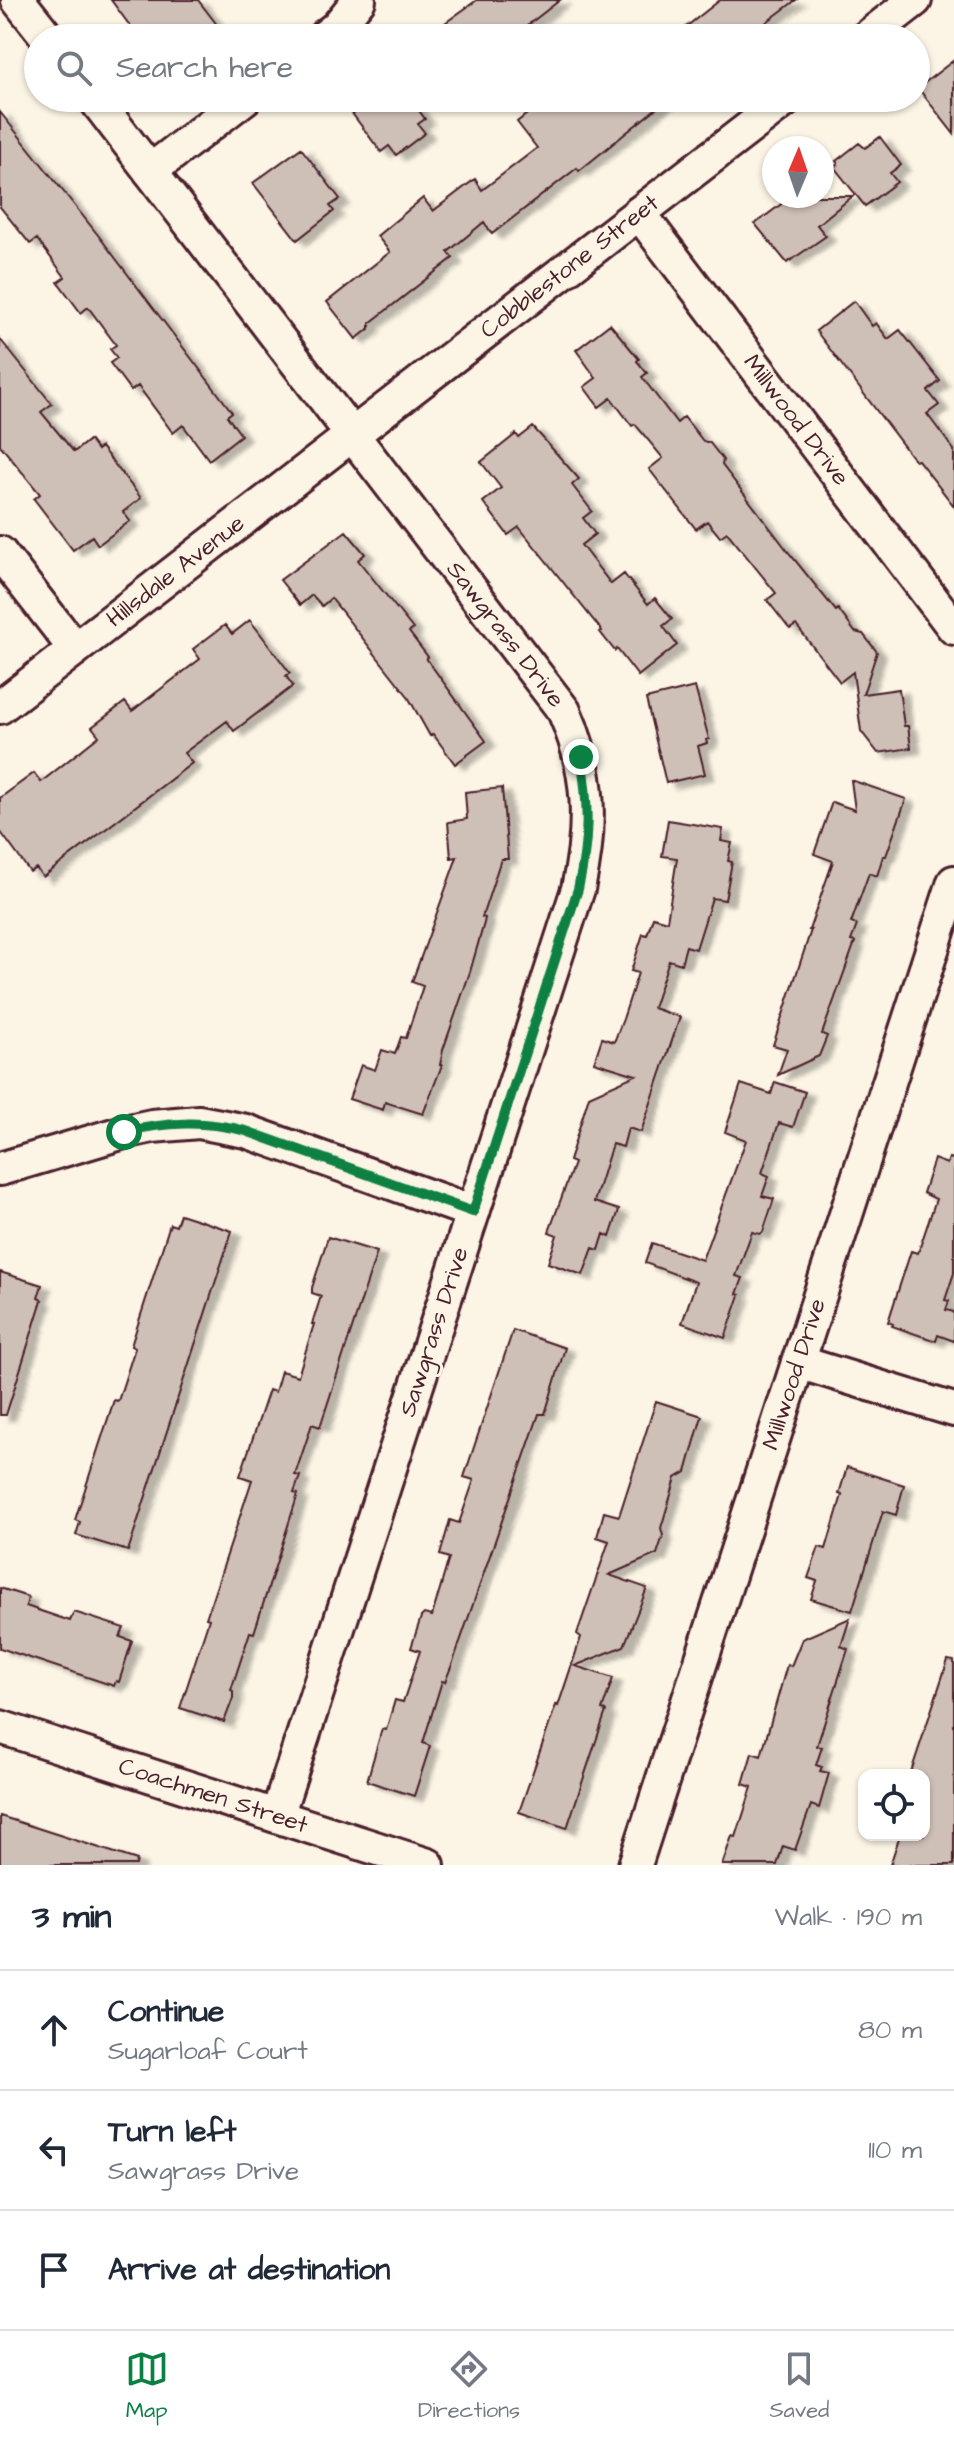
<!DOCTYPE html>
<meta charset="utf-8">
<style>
:root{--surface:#fff;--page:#f2f2f3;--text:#1f2937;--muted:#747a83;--line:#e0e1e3;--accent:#0b8043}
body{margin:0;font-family:"Architects Daughter",sans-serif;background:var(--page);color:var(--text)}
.controls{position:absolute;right:24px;bottom:24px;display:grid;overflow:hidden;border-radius:16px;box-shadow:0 2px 6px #0004}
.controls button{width:72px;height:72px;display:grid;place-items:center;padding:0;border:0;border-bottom:2px solid var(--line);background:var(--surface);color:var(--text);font:40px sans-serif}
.compass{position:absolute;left:762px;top:136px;width:72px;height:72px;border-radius:50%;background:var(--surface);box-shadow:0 2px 6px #0004;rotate:2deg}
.stop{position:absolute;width:24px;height:24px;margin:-18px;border:6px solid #0b8043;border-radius:50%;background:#fff}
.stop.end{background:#0b8043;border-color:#fff;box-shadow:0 2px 8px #0008}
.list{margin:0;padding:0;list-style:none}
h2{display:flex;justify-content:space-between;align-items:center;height:104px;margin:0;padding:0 32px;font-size:34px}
h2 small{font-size:26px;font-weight:400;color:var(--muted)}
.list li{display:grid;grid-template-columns:52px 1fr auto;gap:24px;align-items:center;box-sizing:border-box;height:120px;padding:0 32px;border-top:2px solid var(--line)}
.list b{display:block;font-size:30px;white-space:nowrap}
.list p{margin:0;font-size:26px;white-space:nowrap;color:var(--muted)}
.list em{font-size:26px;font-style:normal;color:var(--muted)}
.icon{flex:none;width:44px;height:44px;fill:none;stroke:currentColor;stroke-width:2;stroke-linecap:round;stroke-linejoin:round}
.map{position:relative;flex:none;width:954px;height:1865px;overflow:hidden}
.search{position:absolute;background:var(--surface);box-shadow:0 2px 6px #0004;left:24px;right:24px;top:24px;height:88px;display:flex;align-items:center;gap:20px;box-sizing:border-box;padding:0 28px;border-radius:44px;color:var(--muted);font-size:30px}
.sheet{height:464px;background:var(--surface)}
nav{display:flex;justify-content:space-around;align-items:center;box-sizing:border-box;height:112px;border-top:2px solid var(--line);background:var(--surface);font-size:22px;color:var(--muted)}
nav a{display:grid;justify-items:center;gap:4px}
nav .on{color:var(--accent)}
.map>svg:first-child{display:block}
.building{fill:#cfc0b7;stroke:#4a1f2b;stroke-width:2;filter:url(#shadow)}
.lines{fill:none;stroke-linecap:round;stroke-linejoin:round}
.street-casing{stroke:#4a1f2b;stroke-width:38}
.street{stroke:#fcf5e5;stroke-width:32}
.route{stroke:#0b8043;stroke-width:10}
.labels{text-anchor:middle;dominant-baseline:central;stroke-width:6;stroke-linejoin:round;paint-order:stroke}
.street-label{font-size:24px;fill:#4a1f2b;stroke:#fcf5e5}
</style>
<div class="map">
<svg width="954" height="1865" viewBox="0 0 954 1865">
<defs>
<filter id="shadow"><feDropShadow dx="9" dy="5" stdDeviation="2" flood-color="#0004"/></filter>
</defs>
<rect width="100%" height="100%" fill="#fcf5e5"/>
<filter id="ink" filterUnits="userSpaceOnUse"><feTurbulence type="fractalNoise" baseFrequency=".0125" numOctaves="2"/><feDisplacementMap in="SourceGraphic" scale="16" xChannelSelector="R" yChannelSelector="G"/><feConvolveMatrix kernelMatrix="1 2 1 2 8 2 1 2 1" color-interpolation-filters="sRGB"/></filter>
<g filter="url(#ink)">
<path class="building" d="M111,0H198L218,26L203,38H139Z
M477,0H560L511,38H424Z
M720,0H796L756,30L751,24L733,38H672Z
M954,60V134L918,88Z
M361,98H410L425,119L418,124L425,133L396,155L389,146L381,152L348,108Z
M547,98H669L579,171L577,168L492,234L484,222L448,252L453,258L370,323V328L356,339L327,302L390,252L377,236L423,198L433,211L475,179L482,190L537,148L517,122Z
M0,112L98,235L232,412L227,416L241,435L209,460L183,425L173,433L138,386L131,391L110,363L117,358L110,349L116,345L88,307L81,313L58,282L65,277L37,239L30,244L0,207Z
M880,137L901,165L890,173L897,182L865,206L834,167L838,164L836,161L859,143L865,148Z
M301,148L340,199L330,206L334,211L297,240L253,183Z
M792,196H853L817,225L826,236L787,263L755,224Z
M854,301L872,326L876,323L888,339L900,330L940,381L928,391L939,405L927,414L954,450V506L918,460L915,461L816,331Z
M610,324L639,359L637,361L647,373L642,377L677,423L684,417L703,441L710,443L723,460L722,465L790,554L836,611L838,609L855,632L863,634L877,652L863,694L899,689L904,726H908L911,748L878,753L861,731L853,672L840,682L796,625L790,629L788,627L767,600L776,593L727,532L720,537L707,521L696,529L649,469L663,458L635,424L632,426L611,398L599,407L584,387L596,378L576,350Z
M0,339L52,404L41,412L74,452L89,440L97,450L101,447L141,498L123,512L130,521L98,545L92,536L73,550L34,499L40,494L0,445Z
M533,427L579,479L572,485L592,511L583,518L595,534L581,545L611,584L624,574L648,604L655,598L672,619L663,626L677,645L638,676L617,649L615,651L600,632L602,631L519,527L508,535L483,502L501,488L481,462L516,434L519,438Z
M346,531L365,554L358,560L413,629L409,632L428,657L426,658L486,741L455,764L433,734L430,736L407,695L331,598L322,606L312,595L300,605L280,580Z
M250,620L290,673L286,676L293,686L234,731L227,721L184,753L192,763L43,877L36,868L30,872L0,831V798L34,773L41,782L99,736L92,727L125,702L132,711L200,659L193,649L225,625L232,634Z
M695,687L709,739L706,740L707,743L698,746L705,774L666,783L646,699Z
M851,780L906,799L886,856H883L877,876L869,873L851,923L857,925L851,941L855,942L822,1034L827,1036L819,1056L778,1075L787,1049L773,1045L811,930H809L833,861L814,854L832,802L855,810Z
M502,788L508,859H501L482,917L485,918L484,923L470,972L443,1050L440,1065H442L423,1114L385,1102L383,1110L349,1099L361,1065L375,1070L382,1050L395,1054L401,1037L406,1038L423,986L412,982L457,857L451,858L448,822L467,819L465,792Z
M668,820L723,829L721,841L732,843L728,861L732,862L725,900L712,898L696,949L686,946L681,964L669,960L653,1008L680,1017L641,1132L628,1128L623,1147L612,1144L594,1202L619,1210L610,1237L604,1234L599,1250L593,1248L583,1275L548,1263L557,1235L549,1232L574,1163L569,1161L589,1096L636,1075L594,1062L602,1038L614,1042L623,1019L638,973L631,971L643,934L647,935L653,917L667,921L677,858L662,856Z
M775,1082L805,1092L793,1127L779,1123L762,1173L769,1176L762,1196L774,1199L763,1232L760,1234L752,1232L736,1276L743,1278L737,1294L740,1295L725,1338L682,1323L696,1282L645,1263L652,1243L702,1260L746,1140L725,1132L741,1084L771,1094Z
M949,1158L954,1159V1273L945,1300L949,1301L946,1310L954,1312V1341L938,1335L936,1341L892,1326L893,1324L888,1322L911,1251L918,1253L936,1199L923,1193L934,1159L947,1164Z
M180,1214L232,1231L128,1551L76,1535L80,1522L75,1520L114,1400L118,1401L135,1348L131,1346L170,1224L176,1226Z
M328,1237L377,1252L320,1427L312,1424L295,1475L300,1476L294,1493L298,1494L254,1633L250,1632L231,1690L233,1691V1698L224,1722L180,1708L209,1619L206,1618L252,1480L240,1476L269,1390L275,1392L281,1371L298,1376L314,1324H312L321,1296L312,1293V1288Z
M0,1272L42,1285L38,1298L42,1300L6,1415H0Z
M513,1330L565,1348L545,1414H539L453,1662L445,1682L442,1681L423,1743L430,1746L414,1796L367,1781L382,1729L386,1730L395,1700L403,1702L420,1651L411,1648L421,1617L424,1614L432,1616L449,1558L440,1555L450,1520L459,1523L474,1480L464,1477Z
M656,1401L702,1416L686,1472L676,1478L661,1528L663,1536L657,1554L609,1575L647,1588L624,1646L575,1666L613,1678L602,1710L606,1711L567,1828L519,1812L556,1705L558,1706L581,1637L577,1634L609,1541L597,1537L604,1512L619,1516Z
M847,1467L904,1485L896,1515L883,1511L852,1611L811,1599L817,1581L808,1578L819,1547L826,1549L842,1495L839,1494Z
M0,1588L28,1597L26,1606L70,1621L74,1612L124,1628L120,1637L132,1641L119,1682L116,1681L114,1686L0,1648Z
M850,1618L841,1646L848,1649L817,1746L822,1747L816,1765L822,1767L820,1771L829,1773L819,1808L811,1805L795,1850L783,1846L777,1865H722L732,1836L736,1837L752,1787L743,1784L752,1753L761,1756L787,1665L791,1666L802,1639Z
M948,1660L954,1661V1865H890L900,1835H924V1775H910Z
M0,1816L137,1860L136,1865H0Z"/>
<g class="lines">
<defs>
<g id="street">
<path d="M18,0L48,38"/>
<path d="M323,38L337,27L359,0"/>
<path d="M866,38L915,0"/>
<path id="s1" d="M94,98L564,711C591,772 592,825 578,889L277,1816"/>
<path d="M150,171L245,98"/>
<path id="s2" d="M639,213L954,628"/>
<path d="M0,553L75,649"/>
<path id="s3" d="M0,707L788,98"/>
<path d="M0,1169L124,1132L152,1126L199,1122L246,1131L473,1212"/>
<path d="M798,1362L954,1410"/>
<path id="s4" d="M0,1727L428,1865"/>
<path id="s5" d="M635,1865L954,882"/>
</g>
</defs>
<use href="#street" class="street-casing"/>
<use href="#street" class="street"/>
</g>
</g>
<g class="lines" filter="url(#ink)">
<path class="route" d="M124,1132C167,1122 203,1120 246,1131L473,1212L578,889C589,841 589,805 581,757"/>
</g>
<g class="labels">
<g class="street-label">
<text stroke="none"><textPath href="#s3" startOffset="720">Cobblestone Street</textPath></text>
<text stroke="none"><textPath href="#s2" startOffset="260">Millwood Drive</textPath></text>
<text stroke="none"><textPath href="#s3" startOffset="222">Hillsdale Avenue</textPath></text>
<text stroke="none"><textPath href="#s1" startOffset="676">Sawgrass Drive</textPath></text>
<text transform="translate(434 1332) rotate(-72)">Sawgrass Drive</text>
<text stroke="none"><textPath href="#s5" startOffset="516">Millwood Drive</textPath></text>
<text stroke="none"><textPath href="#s4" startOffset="224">Coachmen Street</textPath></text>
</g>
</g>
</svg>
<div class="controls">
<button><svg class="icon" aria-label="locate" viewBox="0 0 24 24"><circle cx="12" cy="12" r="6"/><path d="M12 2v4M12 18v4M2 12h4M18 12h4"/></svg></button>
</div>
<svg class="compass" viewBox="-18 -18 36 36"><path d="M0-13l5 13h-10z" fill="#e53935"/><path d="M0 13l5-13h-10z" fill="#747a83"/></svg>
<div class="stop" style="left:124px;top:1132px"></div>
<div class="stop end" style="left:581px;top:757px"></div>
<div class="search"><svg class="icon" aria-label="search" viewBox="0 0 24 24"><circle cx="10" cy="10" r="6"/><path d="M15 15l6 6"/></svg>Search here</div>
</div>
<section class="sheet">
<h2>3 min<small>Walk · 190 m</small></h2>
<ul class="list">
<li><svg class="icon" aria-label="ahead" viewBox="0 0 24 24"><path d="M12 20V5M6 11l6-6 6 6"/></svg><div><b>Continue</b><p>Sugarloaf Court</p></div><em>80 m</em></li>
<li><svg class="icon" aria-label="left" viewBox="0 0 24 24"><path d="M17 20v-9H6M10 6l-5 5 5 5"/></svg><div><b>Turn left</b><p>Sawgrass Drive</p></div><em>110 m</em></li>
<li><svg class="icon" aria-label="arrive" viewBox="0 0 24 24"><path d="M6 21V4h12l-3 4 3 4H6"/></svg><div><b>Arrive at destination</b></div></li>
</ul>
</section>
<nav>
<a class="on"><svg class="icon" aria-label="map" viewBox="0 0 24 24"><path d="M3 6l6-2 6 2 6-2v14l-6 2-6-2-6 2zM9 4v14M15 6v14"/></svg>Map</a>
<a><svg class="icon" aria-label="directions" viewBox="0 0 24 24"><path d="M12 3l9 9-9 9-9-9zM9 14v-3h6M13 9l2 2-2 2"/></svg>Directions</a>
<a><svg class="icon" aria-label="saved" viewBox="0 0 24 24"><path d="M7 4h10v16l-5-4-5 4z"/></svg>Saved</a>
</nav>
